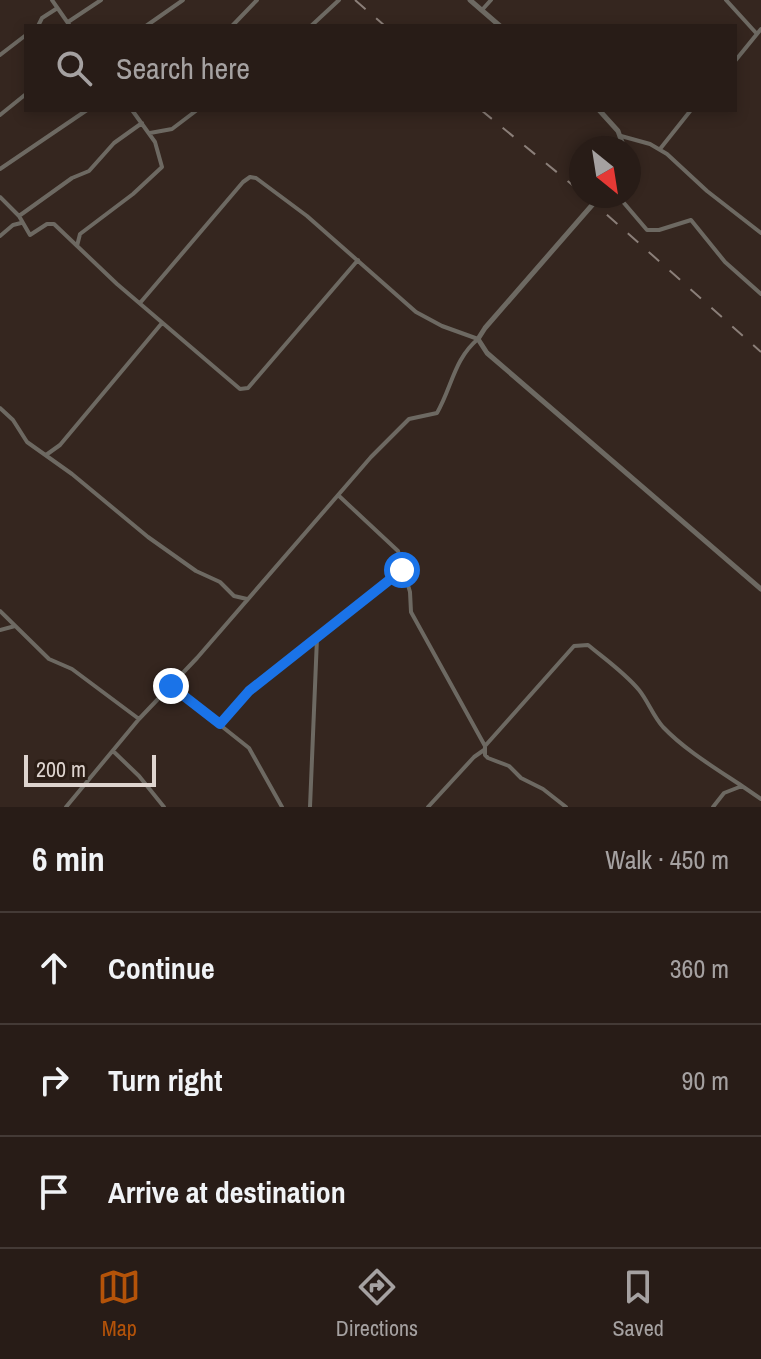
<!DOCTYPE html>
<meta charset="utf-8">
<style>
:root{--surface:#281c17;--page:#302520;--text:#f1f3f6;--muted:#a5a1a1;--line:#443a36;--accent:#b45309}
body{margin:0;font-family:"Archivo Narrow",sans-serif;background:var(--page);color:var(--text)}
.compass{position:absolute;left:569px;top:136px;width:72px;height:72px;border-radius:50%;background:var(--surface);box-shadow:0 4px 12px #0003;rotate:150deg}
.scale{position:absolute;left:24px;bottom:20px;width:132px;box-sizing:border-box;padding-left:8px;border:4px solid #ded4cf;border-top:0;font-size:22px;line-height:28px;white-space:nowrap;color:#ded4cf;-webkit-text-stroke:6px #2b1d15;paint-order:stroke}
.stop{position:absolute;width:24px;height:24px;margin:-18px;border:6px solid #1a73e8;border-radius:50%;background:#fff}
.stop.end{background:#1a73e8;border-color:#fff;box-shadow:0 2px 8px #0008}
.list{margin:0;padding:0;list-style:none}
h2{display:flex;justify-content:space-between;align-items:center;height:104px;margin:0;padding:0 32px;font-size:34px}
h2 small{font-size:26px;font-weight:400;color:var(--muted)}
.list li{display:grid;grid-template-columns:52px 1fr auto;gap:24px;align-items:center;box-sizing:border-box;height:112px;padding:0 32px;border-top:2px solid var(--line)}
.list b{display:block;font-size:30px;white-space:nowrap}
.list em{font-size:26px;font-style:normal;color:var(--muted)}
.icon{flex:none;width:44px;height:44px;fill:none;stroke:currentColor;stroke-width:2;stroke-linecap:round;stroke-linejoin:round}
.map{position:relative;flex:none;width:761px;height:807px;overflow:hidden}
.search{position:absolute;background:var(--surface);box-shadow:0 4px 12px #0003;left:24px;right:24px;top:24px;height:88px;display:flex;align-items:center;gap:20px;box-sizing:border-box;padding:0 28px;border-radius:0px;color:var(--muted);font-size:30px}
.sheet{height:440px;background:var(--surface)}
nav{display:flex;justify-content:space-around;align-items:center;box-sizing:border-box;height:112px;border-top:2px solid var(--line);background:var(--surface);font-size:22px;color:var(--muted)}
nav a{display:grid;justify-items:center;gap:4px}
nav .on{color:var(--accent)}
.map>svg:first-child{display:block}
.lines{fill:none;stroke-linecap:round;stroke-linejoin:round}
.minor{stroke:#6d6962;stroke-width:4}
.tertiary{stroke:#6d6962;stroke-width:5}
.rail{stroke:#8b7f79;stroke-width:2;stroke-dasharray:14 14;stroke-linecap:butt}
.route{stroke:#1a73e8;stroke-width:10}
</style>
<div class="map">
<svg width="761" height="807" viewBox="0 0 761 807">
<rect width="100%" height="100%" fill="#35261f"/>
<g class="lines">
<path class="minor" d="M52,0L70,26
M726,0L757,34
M482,10L491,0
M68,22L101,0
M38,26L42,18L56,9
M146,26L183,0
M232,26L257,0
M311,26L339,0
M0,55L26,35
M735,61L761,29
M0,115L26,94
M150,133L172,129L197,110
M621,136L650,144L667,154L707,191L761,233
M660,149L691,110
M0,169L87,110
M618,196L647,230H659L691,220L725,262L761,294
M0,197L19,216L30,235L47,224H54L117,284L240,389L248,388L358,260
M19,216L72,178L89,171L114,143L142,123
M0,236L13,225L21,223
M77,246L80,234L133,194L162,167L155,142L132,110
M0,408L13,420L27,442L72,474L148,537L196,571L220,582L234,596L247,599
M46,455L60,445L162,323
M338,495L398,551L410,592L411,612L485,746
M0,611L49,659L72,669L139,719
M0,630L15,626
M171,686L249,748L282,807
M220,724L249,691L402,570
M113,751L139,776L164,807
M742,786L761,799
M66,807L139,719L197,658L371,457L409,419L437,413C452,387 454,359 478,339L442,326L416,312L307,216L256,178L250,177L243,182L140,303
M310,807L317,638
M428,807L474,757L484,750
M566,807L543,789L521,778L509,766L488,758L485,755V746L574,646L588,645C605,659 625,673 639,690C648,701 653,716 663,727C685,750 715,768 742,786L724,793L713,807"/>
<path class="tertiary" d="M470,0L500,26
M599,110L618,131L624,148
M600,196L485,328L478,339L487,353L761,589"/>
<path class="rail" d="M355,0L385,26
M481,110L581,192
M586,196L761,352"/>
</g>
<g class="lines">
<path class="route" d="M171,686L220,724L249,691L402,570"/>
</g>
</svg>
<svg class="compass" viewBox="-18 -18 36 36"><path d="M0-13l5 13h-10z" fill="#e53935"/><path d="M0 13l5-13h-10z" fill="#a5a1a1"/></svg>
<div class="scale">200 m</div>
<div class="stop" style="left:402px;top:570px"></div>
<div class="stop end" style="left:171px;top:686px"></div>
<div class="search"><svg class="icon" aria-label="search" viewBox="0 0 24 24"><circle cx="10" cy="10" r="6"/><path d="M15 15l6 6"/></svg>Search here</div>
</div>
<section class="sheet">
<h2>6 min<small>Walk · 450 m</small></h2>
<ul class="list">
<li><svg class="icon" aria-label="ahead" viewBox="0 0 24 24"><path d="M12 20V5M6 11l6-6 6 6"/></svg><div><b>Continue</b></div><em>360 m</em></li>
<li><svg class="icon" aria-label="right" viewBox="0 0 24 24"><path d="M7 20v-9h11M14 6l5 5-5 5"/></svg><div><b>Turn right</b></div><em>90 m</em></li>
<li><svg class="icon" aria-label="arrive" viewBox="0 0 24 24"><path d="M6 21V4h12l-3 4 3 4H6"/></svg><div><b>Arrive at destination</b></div></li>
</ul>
</section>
<nav>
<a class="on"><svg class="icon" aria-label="map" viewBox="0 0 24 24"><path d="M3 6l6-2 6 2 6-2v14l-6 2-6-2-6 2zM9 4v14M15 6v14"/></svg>Map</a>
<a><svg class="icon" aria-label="directions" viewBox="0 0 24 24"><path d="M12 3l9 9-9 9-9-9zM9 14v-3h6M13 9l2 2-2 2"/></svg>Directions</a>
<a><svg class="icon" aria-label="saved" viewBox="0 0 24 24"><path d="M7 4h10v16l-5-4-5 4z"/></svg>Saved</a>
</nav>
